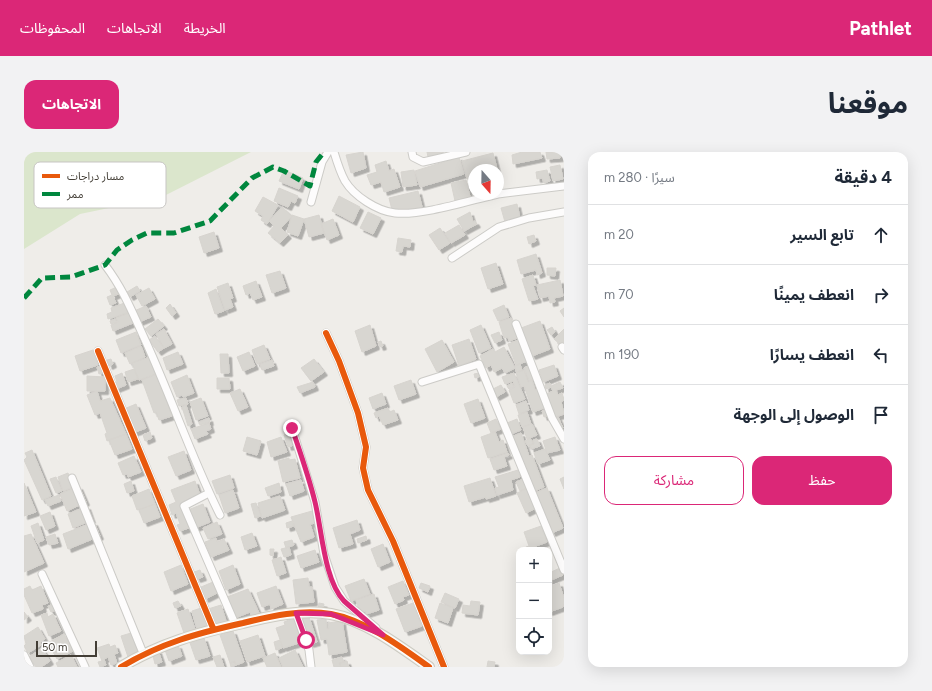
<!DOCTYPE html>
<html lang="ar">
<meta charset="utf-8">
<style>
:root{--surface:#fff;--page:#f2f2f3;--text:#1f2937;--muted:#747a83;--line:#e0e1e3;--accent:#db2777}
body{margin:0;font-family:Figtree,"Noto Sans Arabic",sans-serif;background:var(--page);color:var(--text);direction:rtl}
.controls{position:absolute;right:12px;bottom:12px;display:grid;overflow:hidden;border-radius:8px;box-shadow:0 4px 16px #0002}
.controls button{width:36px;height:36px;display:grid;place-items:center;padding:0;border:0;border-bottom:1px solid var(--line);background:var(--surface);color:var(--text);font:20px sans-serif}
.compass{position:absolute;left:444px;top:12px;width:36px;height:36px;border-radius:50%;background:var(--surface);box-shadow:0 4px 16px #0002;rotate:160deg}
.scale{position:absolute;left:12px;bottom:10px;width:61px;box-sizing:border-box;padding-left:4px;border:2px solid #433e36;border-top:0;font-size:11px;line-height:14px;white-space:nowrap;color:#433e36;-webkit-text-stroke:3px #fff;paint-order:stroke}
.stop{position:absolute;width:12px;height:12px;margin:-9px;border:3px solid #db2777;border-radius:50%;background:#fff}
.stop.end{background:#db2777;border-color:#fff;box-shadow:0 1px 4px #0008}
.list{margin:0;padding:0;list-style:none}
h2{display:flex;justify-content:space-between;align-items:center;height:52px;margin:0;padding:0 16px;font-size:17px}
h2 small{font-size:13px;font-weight:400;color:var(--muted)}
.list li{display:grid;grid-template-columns:26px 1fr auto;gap:12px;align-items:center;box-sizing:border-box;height:60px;padding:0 16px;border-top:1px solid var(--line)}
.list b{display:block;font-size:15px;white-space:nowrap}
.list em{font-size:13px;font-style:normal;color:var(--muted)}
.actions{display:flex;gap:8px;padding:12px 16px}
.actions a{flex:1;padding:9px 0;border:1px solid var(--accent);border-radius:12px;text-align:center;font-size:14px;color:var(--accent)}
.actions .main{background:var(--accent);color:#fff}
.icon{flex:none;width:22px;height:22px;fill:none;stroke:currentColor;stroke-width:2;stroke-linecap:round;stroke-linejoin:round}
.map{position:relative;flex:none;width:540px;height:515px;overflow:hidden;direction:ltr;border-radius:12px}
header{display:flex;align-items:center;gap:24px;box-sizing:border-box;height:56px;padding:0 20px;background:var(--accent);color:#fff}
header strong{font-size:19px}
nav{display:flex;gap:22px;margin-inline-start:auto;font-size:14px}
.intro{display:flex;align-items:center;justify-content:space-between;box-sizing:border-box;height:96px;padding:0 24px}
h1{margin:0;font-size:28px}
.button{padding:10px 18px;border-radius:12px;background:var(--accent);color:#fff;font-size:14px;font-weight:700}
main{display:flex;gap:24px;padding:0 24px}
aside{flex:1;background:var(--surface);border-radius:12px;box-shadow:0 4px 16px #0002}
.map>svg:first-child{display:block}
.green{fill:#dbe6cc}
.building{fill:#d8d6d1;stroke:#d7d4cf;filter:url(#shadow)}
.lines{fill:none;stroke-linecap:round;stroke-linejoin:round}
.street-casing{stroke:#cccbc7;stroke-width:9}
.secondary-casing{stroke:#cccac1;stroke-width:12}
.street{stroke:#fdfcfc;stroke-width:7}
.secondary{stroke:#f5f4ef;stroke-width:10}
.quiet{stroke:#00873e;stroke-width:5;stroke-dasharray:10 5;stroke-linecap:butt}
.cycleway-casing{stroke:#fff;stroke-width:8}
.cycleway{stroke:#e8590c;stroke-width:6}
.route{stroke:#db2777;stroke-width:5}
.key{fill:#fff;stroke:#c7c5c3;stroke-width:1}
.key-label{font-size:11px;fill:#433e36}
</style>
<header>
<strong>Pathlet</strong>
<nav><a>الخريطة</a><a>الاتجاهات</a><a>المحفوظات</a></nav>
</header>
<div class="intro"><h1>موقعنا</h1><a class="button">الاتجاهات</a></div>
<main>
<aside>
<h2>4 دقيقة<small>سيرًا · 280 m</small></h2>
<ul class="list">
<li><svg class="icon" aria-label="ahead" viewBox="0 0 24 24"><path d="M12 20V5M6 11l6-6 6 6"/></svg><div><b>تابع السير</b></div><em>20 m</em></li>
<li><svg class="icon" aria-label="right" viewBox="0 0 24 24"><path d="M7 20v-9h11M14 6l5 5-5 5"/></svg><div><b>انعطف يمينًا</b></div><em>70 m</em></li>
<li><svg class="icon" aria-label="left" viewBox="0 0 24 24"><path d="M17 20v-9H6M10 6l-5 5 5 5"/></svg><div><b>انعطف يسارًا</b></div><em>190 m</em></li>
<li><svg class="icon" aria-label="arrive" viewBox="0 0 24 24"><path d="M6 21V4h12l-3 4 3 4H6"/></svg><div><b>الوصول إلى الوجهة</b></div></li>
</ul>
<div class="actions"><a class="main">حفظ</a><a>مشاركة</a></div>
</aside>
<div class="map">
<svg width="540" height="515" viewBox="0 0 540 515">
<defs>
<filter id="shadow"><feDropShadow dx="3.5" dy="3.5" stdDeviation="0" flood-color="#0004"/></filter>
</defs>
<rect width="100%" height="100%" fill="#efede9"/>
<path class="green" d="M0,0H227L138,45L56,62L0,97Z"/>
<path class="building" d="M339,0L342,16L327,21L322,3Z
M403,0H419L420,2L404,5Z
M498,0H516L518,6L489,12L488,3Z
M522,0H535L536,6L523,7Z
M469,1L473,17L450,18V20L446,21L447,26L443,27L438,9Z
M435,5L440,22L396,35L391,19Z
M362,9L365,19L370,17L376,35L360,40L357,30L347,33L343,23L353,20L351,13Z
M536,13L539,27L529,29L526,15Z
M260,18L279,26L275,37L255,29Z
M390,18L393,33L379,35L377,20Z
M523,18L526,29L520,31L518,26L513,27L512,20Z
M442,28L446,45L431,49L427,31Z
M255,36L274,44L271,51L267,49L264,55L250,49Z
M394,39L398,55L375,60L374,57L368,58L365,46Z
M315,44L336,55L329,70L308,59Z
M239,45L254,53L243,72L237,68L239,64L231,59Z
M493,52L496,66L481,70L477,56Z
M258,55L268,64L257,76L264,83L256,91L244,81L250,74L245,69Z
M344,60L357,66L349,82L336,76Z
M446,60L449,70L451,69L453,72L440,79L433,67Z
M268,63L280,67L274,84L263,80Z
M295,63L300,81L285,85L280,67Z
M309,67L315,83L303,88L297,72Z
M435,73L441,83L427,91L421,81Z
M416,76L426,91L415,98L405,83Z
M190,80L195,96L180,101L175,85Z
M510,83L512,89L505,92L503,85Z
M374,86L387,88L386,95L379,94L378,100L372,99Z
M512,102L518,121L513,123L512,118L497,122L493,108Z
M472,111L479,132L464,137L457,116Z
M523,116H532L531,124L523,123Z
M256,119L262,136L248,141L242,123Z
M509,123L512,133L509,134L514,147L505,149L498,127Z
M536,128L539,144L530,146L531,150L526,151L525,144L516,146L513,133Z
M232,129L238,145L229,148L226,141L222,143L219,134Z
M204,131L209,146L206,147L209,155L201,158L193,135Z
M95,134L97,141L89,144L92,151L86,153L83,145L88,143L86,138Z
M113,134L116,139L106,145L103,140Z
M125,136L131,147L118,154L112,143Z
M192,137L200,159L191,162L184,141Z
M103,150L106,160L84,167L83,162L88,160L87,156Z
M146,152L152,161L148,164L142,156Z
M480,153L485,165L474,169L469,158Z
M122,154L127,165L115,170L110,159Z
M540,156V165L536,159Z
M105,161L109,171L89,179L87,173L94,170L92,166Z
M487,166L494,186L485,189L484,185L480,186L475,170Z
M91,167L93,170L87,172L86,169Z
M134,167L140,174L127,184L121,177Z
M516,169L526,197L508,204L500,188L502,187L497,176Z
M346,173L352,194L338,200L331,179Z
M457,173L467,196L455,201L446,178Z
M528,175L531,180L527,183L523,178Z
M140,177L148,192L140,196L132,182Z
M540,177V196L530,187Z
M112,180L117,193L97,201L92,188Z
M475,180L478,188L471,191L467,183Z
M131,184L140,196L134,200L125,188Z
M445,187L452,207L435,214L428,193Z
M497,187L504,209L492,213L484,192Z
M418,188L430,210L413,220L401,197Z
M357,189L359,194L356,195L354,190Z
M240,193L246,207L233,212L228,198Z
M117,194L121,205L106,212L101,201Z
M480,195L491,216L481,221L478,216L470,220L467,213L462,216L456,204L469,197L471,200Z
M69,198L74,213L56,219L51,204Z
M154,200L159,212L143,218L139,206Z
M225,200L231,214L219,219L213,205Z
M196,202H204L205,221H197Z
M126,205L132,222L115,228L108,211Z
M87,207L89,212L85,214L83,208Z
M290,207L300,220L287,229L277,216Z
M248,208L250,214L238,218L236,212Z
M496,212L498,218L492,220L491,214Z
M530,213L534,224L519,230L515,218Z
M78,214L80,220L75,222L73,215Z
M505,214L510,227L505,229L500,216Z
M110,217L114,227L104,230L101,220Z
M500,218L504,230L508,228L511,238L514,237L520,256L509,260L500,234L497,235L492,221Z
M98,221L102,233L92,237L90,231L93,230L91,224Z
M455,221L456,224L451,226L450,222Z
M490,221L501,247L490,251L485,238L491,235L489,229L481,232L478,225Z
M133,222L148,264L135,268L132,260L130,261L118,228Z
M163,223L170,241L159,245L158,243L153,245L147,230Z
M63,224L81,225V239H63Z
M193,226H205L206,237H193Z
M387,228L392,242L375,248L370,234Z
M289,230L291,235L276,241L273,235Z
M536,230L539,236L532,238L534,243L538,241L540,248L537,250L540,262L529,266L522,242L529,239L527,235L522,237L521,233L526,231L527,234Z
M488,231L490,235L485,237L483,234Z
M477,233L481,240L472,245L467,238Z
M216,237L224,255L214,259L206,241Z
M73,239L76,249L86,246L102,282L83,289L81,282L83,281L76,261L71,263L63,243Z
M358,241L362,252L349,257L345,246Z
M162,246L164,252L155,254L153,248Z
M177,246L184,264L172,268L166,250Z
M454,247L461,266L447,271L440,252Z
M502,249L505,258L495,262L492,253Z
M112,252L122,276L109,281L100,257Z
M162,253L168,272L164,274L158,255Z
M364,256L366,260L370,258L374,268L359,273L355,264L352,266L350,261Z
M523,257L525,263L520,265L518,259Z
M503,260L507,272L498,275L494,263Z
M534,265L539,276L536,278L530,266Z
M185,266L186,270L176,273L175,270Z
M472,267L477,277L467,281L463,271Z
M493,267L497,278L487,282L483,271Z
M185,271L187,277L182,279L184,282L171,287L167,277Z
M508,272L513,283L503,287L499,275Z
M126,280L128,286L121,289L119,283Z
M471,280L475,290L479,288L483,300L464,306L457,285Z
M264,281L268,294L264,295L260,283Z
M497,281L505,304L508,303L520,335L508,340L487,285Z
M102,282L108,297L91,303L85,288Z
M223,285L237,289L233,303L219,299Z
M257,285L263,300L247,305L243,290Z
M531,285L536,298L523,301L519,289Z
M506,286L509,291L504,294L501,289Z
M513,287L516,294L507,297L506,293L510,292L509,288Z
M521,297L526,308L514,312L510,301Z
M8,298L27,344L18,348L0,308L3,305L1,301Z
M160,299L167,318L152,324L144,305Z
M484,301L485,303L480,305L483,314L470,318L466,307Z
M110,304L117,320L104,325L103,322L99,323L94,311Z
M265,306V308L271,307L276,326L259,330L254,309Z
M494,318L496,325L487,328L489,338L473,343L471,336L475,335L471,325Z
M44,321L50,335L39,339L34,325Z
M206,323L210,336L193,342L188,329Z
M32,325L38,339L32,341L26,327Z
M540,325V337L536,327Z
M466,326L472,344L462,347V345L445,350L440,334Z
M499,327L503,336L496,339L492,330Z
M277,328L280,339L266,344L262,332Z
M107,329L110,339L103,341L100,332Z
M171,329L176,343L158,350L159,353L157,354L165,376L156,379L153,373L156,372L152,361L148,363L145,353L152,350L147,338Z
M0,331L12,360L0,364Z
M255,331L257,340L244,344L241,336Z
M55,334L62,350L43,359L36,342Z
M504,336L512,356L502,361L493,341Z
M523,336L539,376L528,381L511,341Z
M125,337L131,352L113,358L108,344Z
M209,338L215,356L201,361L195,343Z
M35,343L37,349L24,354L21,348Z
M256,344L261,358L238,366L234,351Z
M232,351L237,364L231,366L227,352Z
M131,352L136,365L120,371L115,358Z
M179,352L186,370L171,376L164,358Z
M63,354L68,368L49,376L44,362Z
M288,359L292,371L286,372L290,385L277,390L267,365Z
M26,360L31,374L22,378L16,364Z
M333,368L336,378L326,382L329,392L315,396L309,376Z
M268,369L270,374L263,376L262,371Z
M70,370L76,384L44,397L39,382Z
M193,370L198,382L184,387L179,376Z
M14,371L20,388L13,391L7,374Z
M517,374L523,390L512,394L514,398H503L502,395L505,394L500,380Z
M228,381L233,394L221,398L217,385Z
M7,382L20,411L0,420V384Z
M31,382L34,391L25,393L22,385Z
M342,384L343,388L334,391L333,387Z
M192,386L193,390L200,387L205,398L187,405L181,390Z
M268,388L270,393L262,396L260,390Z
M359,392L366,410L354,415L347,397Z
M265,395L267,403L260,405L257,397Z
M246,397H250L249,404L246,403Z
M291,398L295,410L277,416L273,404Z
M257,405L262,421L253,424L248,408Z
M157,413L164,432L147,439L140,420Z
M209,413L216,432L202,438L195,419Z
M536,416L539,423L525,429V421Z
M176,418L179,425L173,427L170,420Z
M284,426L285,435H288L290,450L272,452L269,428Z
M340,427L346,442L327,449L321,434Z
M379,429L385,443L379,445L380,448L371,452L364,435Z
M189,430L193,441L181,447L177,435Z
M397,431L406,434L404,440L395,436Z
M535,431L540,446V452L539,455L525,460V435Z
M6,434L8,438L17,434L24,451L18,453L19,457L8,461L0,443V437Z
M252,434L259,452L247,457L246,452L238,455L233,441Z
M224,437L236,463L228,466L226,460L211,466L203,445Z
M421,441L435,447L431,456L417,450Z
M350,442L355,458L342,462V459L336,461L332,448Z
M154,449L157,454L151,456L149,451Z
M447,449L456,450L454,463L438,461L439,453L446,454Z
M295,451L300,452L299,457L294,456Z
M389,451L398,474L381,480L372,457Z
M416,451L429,456L424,471L411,466Z
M30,452L32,458L27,460L24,454Z
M197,453L202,469L189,474L184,457Z
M177,456L183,473L173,477L168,459Z
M164,457L171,477L160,481L153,461Z
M0,460L4,465L0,468Z
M23,461L24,465L29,462L37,479L25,484L17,463Z
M285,465L293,490L286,492L278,467Z
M270,466L278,490L259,496L252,476L261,473L260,470Z
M302,467L303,477H305L304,471L318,469L323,500L305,503L303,487L297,488L293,468Z
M14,475L21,487L16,490L17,493L4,501L0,494L2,492L0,484Z
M209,479L220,510L212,513L211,509L206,511L196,483Z
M107,481L115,502L104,505L97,484Z
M40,482L49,499L33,507L24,491Z
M234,483L241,504L223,510L216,489Z
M180,486L186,504L172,508L166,491Z
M256,488L258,496L252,498L250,490Z
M85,492L86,495L91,493L94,501L90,502L93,511L87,513L84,505L80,507L82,513L76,515L74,510L78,509L73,496Z
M154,493L158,504L145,509L141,498Z
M18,496L26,509L17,515H12L5,505Z
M134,498L138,510L131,512L128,500Z
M271,498L279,515H259L255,506Z
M251,501L257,515H243L239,506Z
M47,503L53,515H34L32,511Z
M196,503L200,515H193L189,505Z
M318,505L320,510L315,511L317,515H310L308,508Z
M323,509L325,515H317L316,511Z
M464,509L471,510L470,515H463Z
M210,510L212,513L207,515L206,511Z"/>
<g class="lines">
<defs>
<path id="street" d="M310,0C313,10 316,20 321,29C330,44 353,59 371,61C398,64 447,48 474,42
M388,0L389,5L399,10L442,0
M474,42L540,34
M287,50L298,10L304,0
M428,106L475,75L505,66L540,60
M81,113C100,138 109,162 122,190C148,247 168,307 196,363
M492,172L528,266L540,287
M302,181L315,209L334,261L342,295L339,316L344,338L369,389L420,515
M538,195L540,198
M74,199L189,476
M398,230L455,212L540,418
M268,276L291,350L300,402L311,435L320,449L352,476
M48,326L119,501
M185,341L160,354L211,472
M18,422L61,515
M272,461L285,498L287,515
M0,503L6,515"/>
<path id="secondary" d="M97,515C137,491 174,481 219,471C247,464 278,457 307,462C341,468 377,495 405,515"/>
</defs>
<use href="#street" class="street-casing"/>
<use href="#secondary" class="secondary-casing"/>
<use href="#street" class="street"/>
<use href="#secondary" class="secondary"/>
<path class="quiet" d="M0,146L18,126L47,125L81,113L93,98L108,88L123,81H150L186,69L228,26L249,15L260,19L286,34L292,10L300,0"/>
<defs>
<path id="cycleway" d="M302,181L315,209L334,261L342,295L339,316L344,338L369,389L420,515
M74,199L189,476
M97,515C137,491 174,481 219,471C247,464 278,457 307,462C341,468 377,495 405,515"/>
</defs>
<use href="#cycleway" class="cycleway-casing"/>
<use href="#cycleway" class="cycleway"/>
</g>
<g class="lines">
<path class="route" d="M268,276C276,300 285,325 291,350C298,378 300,428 320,449L359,483L307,462L272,461L282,488"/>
</g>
<rect x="10" y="10" width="132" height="46" rx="6" class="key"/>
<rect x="18" y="22" width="18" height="4" fill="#e8590c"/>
<rect x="18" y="40" width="18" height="4" fill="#00873e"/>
<g class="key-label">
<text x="43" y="28">مسار دراجات</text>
<text x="43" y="46">ممر</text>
</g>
</svg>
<div class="controls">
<button>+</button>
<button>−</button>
<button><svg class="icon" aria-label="locate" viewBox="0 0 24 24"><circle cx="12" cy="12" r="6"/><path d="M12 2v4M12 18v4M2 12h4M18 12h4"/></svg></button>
</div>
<svg class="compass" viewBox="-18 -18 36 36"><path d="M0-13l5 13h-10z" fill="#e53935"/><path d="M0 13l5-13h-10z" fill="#747a83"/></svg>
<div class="scale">50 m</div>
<div class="stop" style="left:282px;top:488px"></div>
<div class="stop end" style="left:268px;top:276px"></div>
</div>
</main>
